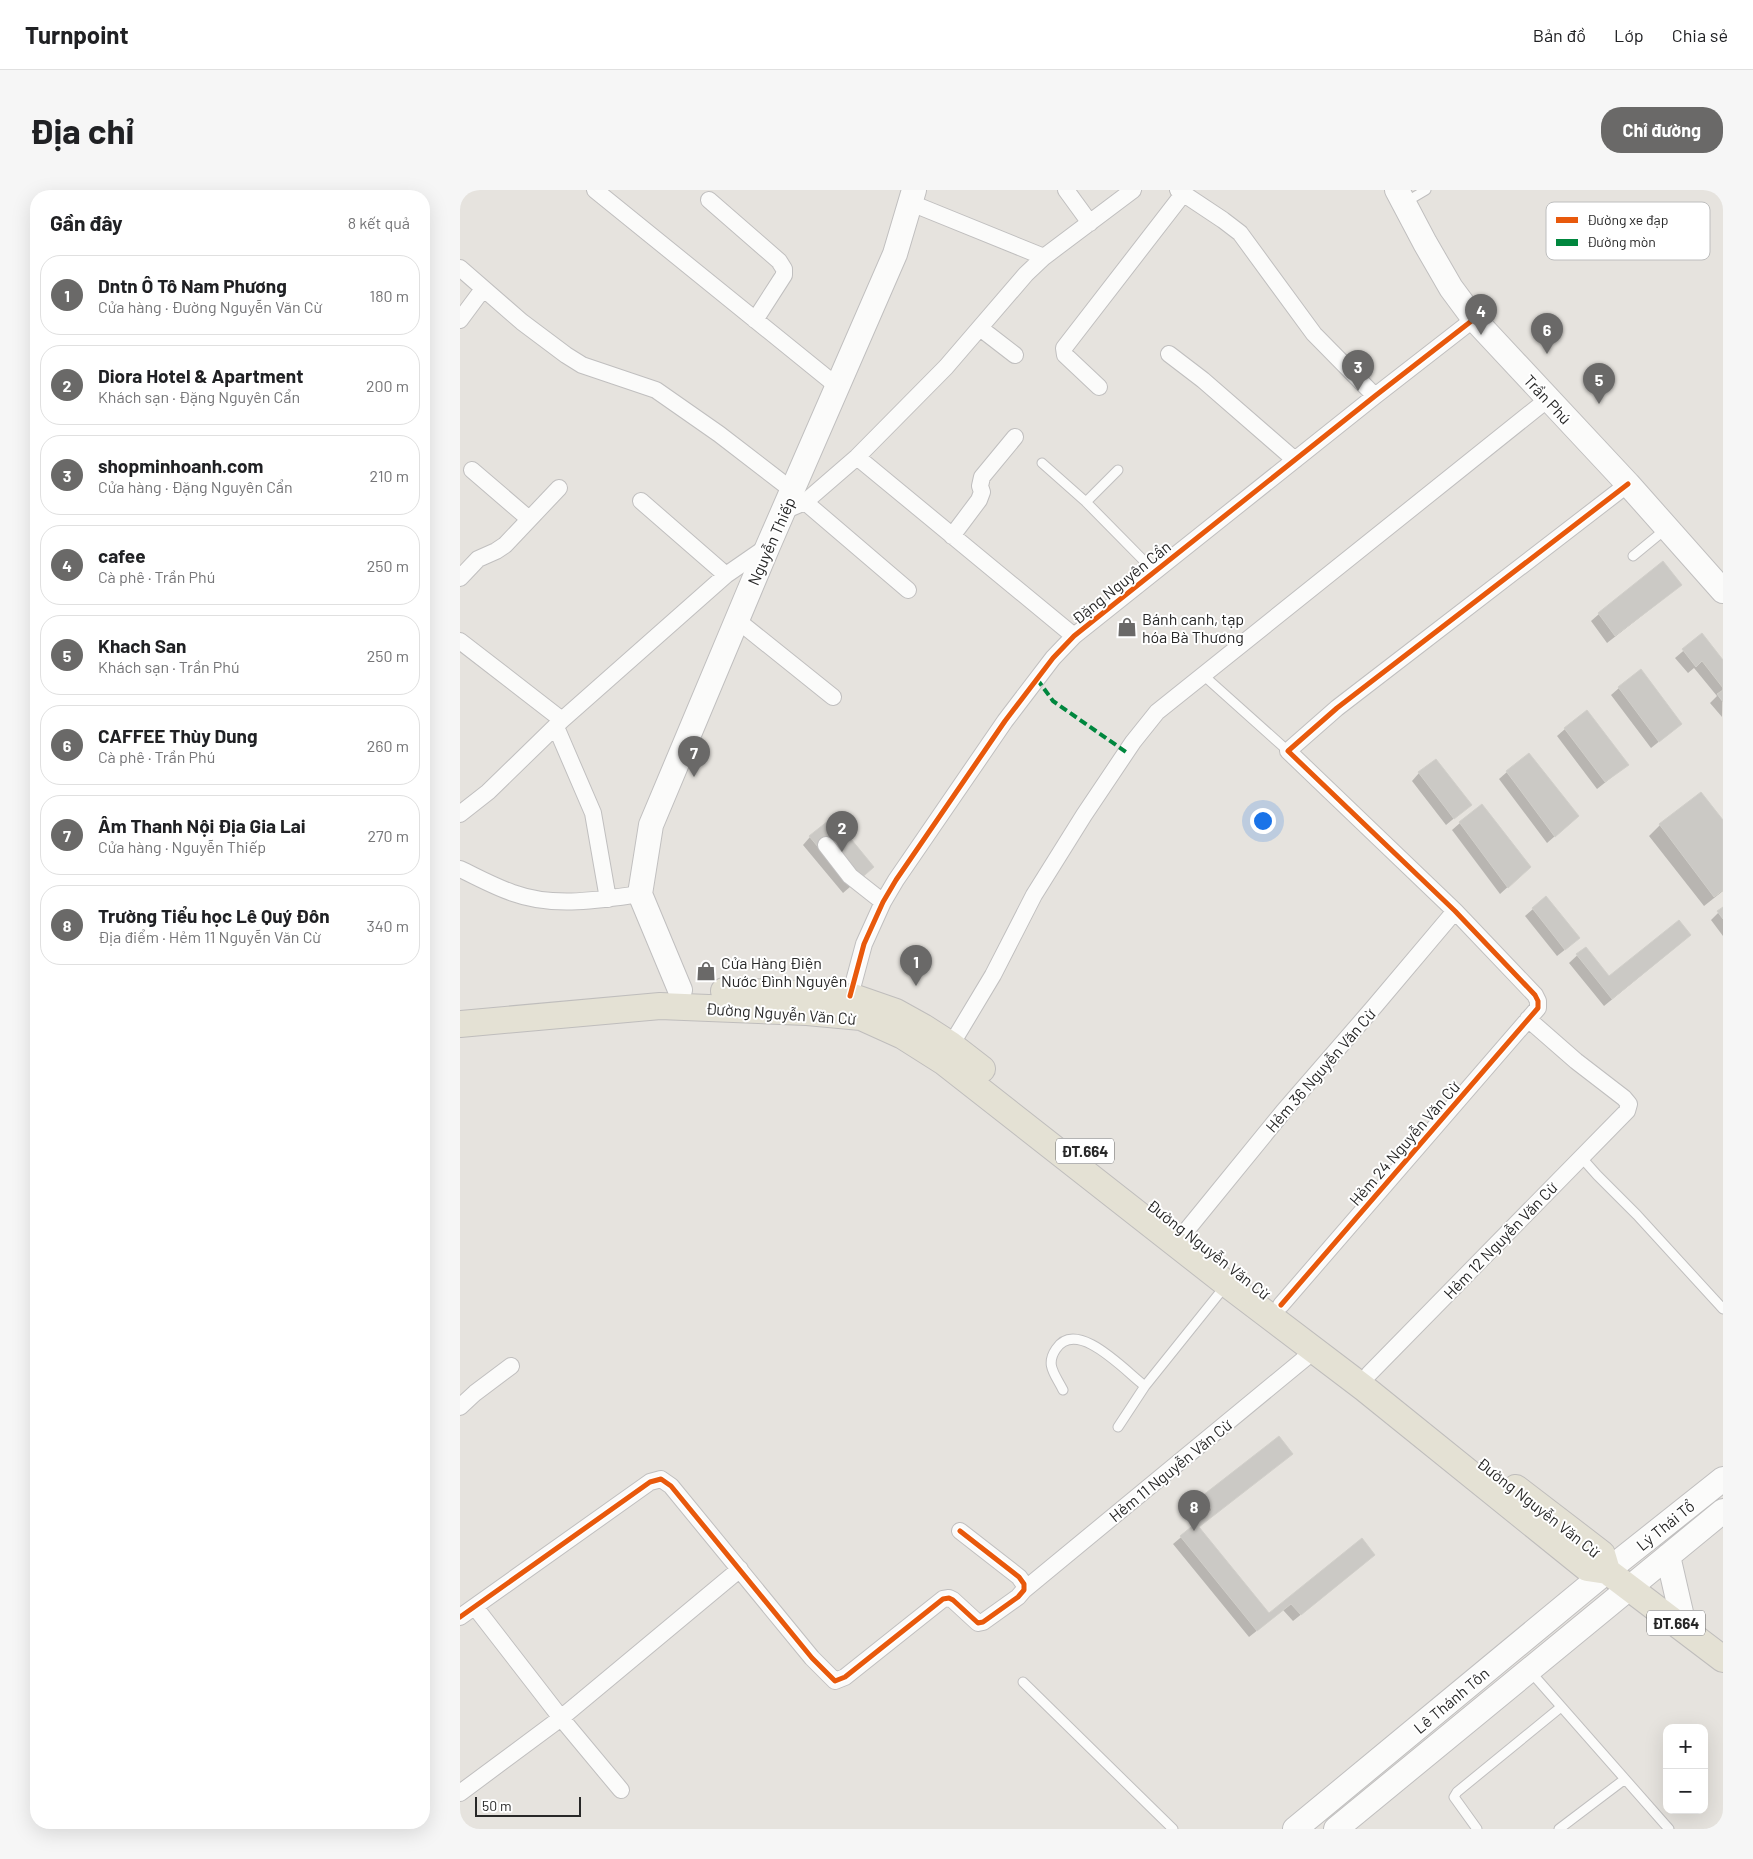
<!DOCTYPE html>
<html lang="vi">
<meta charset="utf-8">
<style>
:root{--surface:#fff;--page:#f6f6f6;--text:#202124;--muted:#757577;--line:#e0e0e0;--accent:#6a6968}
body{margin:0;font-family:Barlow,sans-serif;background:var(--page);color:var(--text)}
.controls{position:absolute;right:15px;bottom:15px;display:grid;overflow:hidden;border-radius:10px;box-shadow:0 5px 20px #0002}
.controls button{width:45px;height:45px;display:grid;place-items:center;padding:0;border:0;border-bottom:1px solid var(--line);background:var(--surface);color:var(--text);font:25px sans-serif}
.scale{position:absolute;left:15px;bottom:12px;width:106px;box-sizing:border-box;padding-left:5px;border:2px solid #282828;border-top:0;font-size:14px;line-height:18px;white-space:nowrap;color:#282828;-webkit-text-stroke:4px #fff;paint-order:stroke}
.you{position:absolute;left:802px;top:630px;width:18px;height:18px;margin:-12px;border:4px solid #fff;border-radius:50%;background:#1a73e8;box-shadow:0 0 0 8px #1a73e833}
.badge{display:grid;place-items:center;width:32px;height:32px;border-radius:50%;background:var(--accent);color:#fff;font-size:16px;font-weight:700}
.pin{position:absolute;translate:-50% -41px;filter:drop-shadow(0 1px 2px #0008)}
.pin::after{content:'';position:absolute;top:26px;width:18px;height:15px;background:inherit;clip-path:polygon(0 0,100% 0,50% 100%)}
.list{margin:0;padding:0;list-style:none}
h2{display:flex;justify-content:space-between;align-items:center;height:65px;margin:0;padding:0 20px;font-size:21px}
h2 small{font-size:16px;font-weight:400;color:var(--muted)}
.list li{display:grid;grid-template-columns:32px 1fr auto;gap:15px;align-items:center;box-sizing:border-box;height:80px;margin:0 10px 10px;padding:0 10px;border:1px solid var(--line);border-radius:20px}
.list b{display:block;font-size:19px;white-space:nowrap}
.list p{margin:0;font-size:16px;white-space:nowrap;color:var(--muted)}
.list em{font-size:16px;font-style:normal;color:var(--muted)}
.map{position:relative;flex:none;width:1263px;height:1639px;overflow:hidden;border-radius:20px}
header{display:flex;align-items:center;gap:30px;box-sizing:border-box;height:70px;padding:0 25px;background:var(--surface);border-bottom:1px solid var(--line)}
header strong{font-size:24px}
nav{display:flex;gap:28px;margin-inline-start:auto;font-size:18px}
.intro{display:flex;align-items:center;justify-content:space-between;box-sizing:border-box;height:120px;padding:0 30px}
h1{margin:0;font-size:35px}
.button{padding:12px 22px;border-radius:20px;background:var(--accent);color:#fff;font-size:18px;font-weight:700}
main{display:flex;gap:30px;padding:0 30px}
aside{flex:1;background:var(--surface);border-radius:20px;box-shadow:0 5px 20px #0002}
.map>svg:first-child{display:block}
.shadow{fill:#0003}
.building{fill:#cbc9c5;stroke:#d1cfca}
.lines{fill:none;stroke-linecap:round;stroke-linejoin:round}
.lane-casing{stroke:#c0bfbf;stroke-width:11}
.street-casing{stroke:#c0bfbf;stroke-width:18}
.secondary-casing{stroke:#c0bfbf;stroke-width:26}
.primary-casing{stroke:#bfbdbc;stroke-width:28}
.lane{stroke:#fbfbfa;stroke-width:9}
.street{stroke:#fbfbfa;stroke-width:16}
.secondary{stroke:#fbfbfa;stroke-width:24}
.primary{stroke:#e4e1d4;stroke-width:26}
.quiet{stroke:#00873e;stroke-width:4;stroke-dasharray:8 4;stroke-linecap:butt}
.cycleway-casing{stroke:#fff;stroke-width:8}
.cycleway{stroke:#e8590c;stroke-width:5}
.labels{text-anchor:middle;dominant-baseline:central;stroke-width:4;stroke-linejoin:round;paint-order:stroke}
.shield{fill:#fff;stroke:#686868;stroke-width:1}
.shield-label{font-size:15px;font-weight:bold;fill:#282828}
.street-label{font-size:16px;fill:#282828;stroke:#fff}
.poi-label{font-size:16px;fill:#282828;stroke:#fff;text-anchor:start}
.key{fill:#fff;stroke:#bebebe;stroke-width:1}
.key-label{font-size:14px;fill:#282828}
</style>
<header>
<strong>Turnpoint</strong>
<nav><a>Bản đồ</a><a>Lớp</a><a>Chia sẻ</a></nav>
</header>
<div class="intro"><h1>Địa chỉ</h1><a class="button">Chỉ đường</a></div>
<main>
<aside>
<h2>Gần đây<small>8 kết quả</small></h2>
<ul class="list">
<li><span class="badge">1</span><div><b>Dntn Ô Tô Nam Phương</b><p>Cửa hàng · Đường Nguyễn Văn Cừ</p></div><em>180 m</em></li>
<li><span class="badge">2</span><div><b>Diora Hotel &amp; Apartment</b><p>Khách sạn · Đặng Nguyên Cẩn</p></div><em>200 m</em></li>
<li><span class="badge">3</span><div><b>shopminhoanh.com</b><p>Cửa hàng · Đặng Nguyên Cẩn</p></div><em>210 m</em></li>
<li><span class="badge">4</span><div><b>cafee</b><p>Cà phê · Trần Phú</p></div><em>250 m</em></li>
<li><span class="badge">5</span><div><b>Khach San</b><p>Khách sạn · Trần Phú</p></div><em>250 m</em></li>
<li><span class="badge">6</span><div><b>CAFFEE Thùy Dung</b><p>Cà phê · Trần Phú</p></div><em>260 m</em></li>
<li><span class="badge">7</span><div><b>Âm Thanh Nội Địa Gia Lai</b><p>Cửa hàng · Nguyễn Thiếp</p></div><em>270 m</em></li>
<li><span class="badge">8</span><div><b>Trường Tiểu học Lê Quý Đôn</b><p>Địa điểm · Hẻm 11 Nguyễn Văn Cừ</p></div><em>340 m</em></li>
</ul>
</aside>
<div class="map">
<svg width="1263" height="1639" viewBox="0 0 1263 1639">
<rect width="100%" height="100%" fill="#e6e3de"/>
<path class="shadow" d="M1221,395L1147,453L1131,431L1139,424Z
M1242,445L1263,472L1262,527L1250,513L1257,506L1234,478L1228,483L1215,468Z
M1159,498L1221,534L1191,558L1151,505Z
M1105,539L1167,575L1137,599L1097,546Z
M1047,582L1110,633L1087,653L1039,589Z
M959,583L1010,615L986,635L952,591Z
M1241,603L1263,632V701L1244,716L1189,646L1200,635Z
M1000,633L1062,684L1040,704L992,640Z
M350,647L405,684L383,703L343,655Z
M1263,718V746L1251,730Z
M1073,719L1111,755L1097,766L1065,726Z
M1222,752L1144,816L1109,773L1125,758L1149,788Z
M819,1248L738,1338L809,1425L906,1372L833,1431L823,1420L789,1447L713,1354L744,1328L735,1315Z"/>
<path class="building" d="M1203,371L1222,395L1155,446L1138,423Z
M1242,443L1263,470V498L1242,471L1236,477L1222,459Z
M1181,479L1222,534L1199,552L1158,497Z
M1263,500V512L1257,504Z
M1127,520L1169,575L1145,592L1104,538Z
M1069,563L1119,626L1095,647L1046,581Z
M976,569L1012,615L994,629L958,582Z
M1241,602L1263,630V700L1254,707L1199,634Z
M1022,614L1071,677L1048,698L999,632Z
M373,627L414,677L391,697L349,646Z
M1086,706L1120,748L1105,760L1072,718Z
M1263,717V729L1257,721Z
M1219,730L1231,745L1152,809L1116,764L1126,757L1149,786Z
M819,1246L833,1264L739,1337L809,1423L902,1348L915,1365L841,1425L831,1414L797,1441L720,1346L752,1320L742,1306Z"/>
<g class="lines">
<defs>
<path id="lane" d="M944,13L966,0
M582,273L626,312L694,381
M626,312L658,280
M1173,366L1207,338
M742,484L828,561
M1121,967L1137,985L1177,1025L1263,1119
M603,1200C595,1184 585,1175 596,1159C617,1127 666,1182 685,1196L766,1095
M658,1237L685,1196
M1069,1480L1209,1639
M563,1492L713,1639
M1017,1639L994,1607L997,1602L1101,1517
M1099,1639L1165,1589"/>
<path id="street" d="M135,0L377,196
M606,0L630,33
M718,0L763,30L780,43L854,144L915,206
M249,10L319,71L324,79V85L295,130
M451,13L584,67
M0,78L62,132L106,165L122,175L196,200L259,244L333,301
M0,130L23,99
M520,138L555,165
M709,164L743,190L835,270
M639,197L605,165L604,158L723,4
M397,267L614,446
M12,280L69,329
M181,311L266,385
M345,312L448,400
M324,321L345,312L397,267L486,177L566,84L584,67L673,0
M492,346L519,310L522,302L520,296L522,287L555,247
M0,388L18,369L36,361L45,355L99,298
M277,430L373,507
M0,451L102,530
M96,537L133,623L148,709
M0,624L28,602L102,530L266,385L308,356
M366,655L390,686L423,712
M0,679C17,687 35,697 53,703C94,718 138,710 180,704
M390,806L404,754L423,712L436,690L545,531L593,468L614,446L915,206L1014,129
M491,855L533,785L574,705L624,625L673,552L697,522L1088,209
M726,1041L823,922L914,817L995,721
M821,1115L1078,818V811L1075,805L995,721L828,561L877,518L1168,294
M909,1184L1167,921L1169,914L1164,908L1116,871L1068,829
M0,1217L15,1203L51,1176
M564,1400L855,1160
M15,1417L101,1528L161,1600
M0,1427L190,1292L201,1289L211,1296L352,1468L375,1491L385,1487L483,1409L489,1408L493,1410L518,1433L523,1432L558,1407L564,1400V1394L559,1387L500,1341
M0,1603L101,1528L280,1379"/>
<path id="secondary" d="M937,0L965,53L991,98L1014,129L1168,294L1263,401
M220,800L180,704L191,635L308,356L435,64L454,0
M1208,1366L1225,1440
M835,1639L1147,1381L1263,1289
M876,1639L1263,1321"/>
<path id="primary" d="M264,801L390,806L436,822L463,837L491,855L522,879
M0,834L200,816L347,822L401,827L443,846L484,872L767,1094L904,1198L1127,1378L1147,1381L1263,1469
M1056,1298L1142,1364L1147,1381"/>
</defs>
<use href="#lane" class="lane-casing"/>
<use href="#street" class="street-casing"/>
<use href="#secondary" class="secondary-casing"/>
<use href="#primary" class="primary-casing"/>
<use href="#lane" class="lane"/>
<use href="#street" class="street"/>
<use href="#secondary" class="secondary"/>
<use href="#primary" class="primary"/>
<path class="quiet" d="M577,489L593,511L666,562"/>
<defs>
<path id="cycleway" d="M390,806L404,754L423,712L436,690L545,531L593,468L614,446L915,206L1014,129
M821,1115L1078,818V811L1075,805L995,721L828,561L877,518L1168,294
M0,1427L190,1292L201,1289L211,1296L352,1468L375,1491L385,1487L483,1409L489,1408L493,1410L518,1433L523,1432L558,1407L564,1400V1394L559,1387L500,1341"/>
</defs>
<use href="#cycleway" class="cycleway-casing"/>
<use href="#cycleway" class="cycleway"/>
</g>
<defs>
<symbol id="shop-bare" viewBox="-9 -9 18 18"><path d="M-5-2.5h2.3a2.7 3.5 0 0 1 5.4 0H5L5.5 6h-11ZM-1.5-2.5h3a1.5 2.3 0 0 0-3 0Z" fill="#6a6968" stroke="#fff" stroke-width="2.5" paint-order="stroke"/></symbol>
</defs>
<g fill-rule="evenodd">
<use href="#shop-bare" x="653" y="423" width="28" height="28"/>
<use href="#shop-bare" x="232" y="767" width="28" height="28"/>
</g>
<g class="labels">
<g class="shield">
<rect x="596" y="948.5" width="58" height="25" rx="4"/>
<rect x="1187" y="1420.5" width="58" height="25" rx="4"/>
</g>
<g class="shield-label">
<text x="625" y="961">ĐT.664</text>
<text x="1216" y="1433">ĐT.664</text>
</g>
<g class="street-label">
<text transform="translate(1088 209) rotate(47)">Trần Phú</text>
<text transform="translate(311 351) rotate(-66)">Nguyễn Thiếp</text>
<text transform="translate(661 392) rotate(-39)">Đặng Nguyên Cẩn</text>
<text transform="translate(321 823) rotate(4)">Đường Nguyễn Văn Cừ</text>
<text transform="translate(860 880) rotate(-49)">Hẻm 36 Nguyễn Văn Cừ</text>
<text transform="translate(944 953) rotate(-49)">Hẻm 24 Nguyễn Văn Cừ</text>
<text transform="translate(1040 1050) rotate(-46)">Hẻm 12 Nguyễn Văn Cừ</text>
<text transform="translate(749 1059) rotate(38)">Đường Nguyễn Văn Cừ</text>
<text transform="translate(710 1280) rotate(-39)">Hẻm 11 Nguyễn Văn Cừ</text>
<text transform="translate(1079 1317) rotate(38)">Đường Nguyễn Văn Cừ</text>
<text transform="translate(1205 1335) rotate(-39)">Lý Thái Tổ</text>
<text transform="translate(991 1510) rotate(-40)">Lê Thánh Tôn</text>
</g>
<g class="poi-label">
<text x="682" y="428">Bánh canh, tạp<tspan x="682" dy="18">hóa Bà Thương</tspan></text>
<text x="261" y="772">Cửa Hàng Điện<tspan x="261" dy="18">Nước Đình Nguyên</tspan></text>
</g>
</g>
<rect x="1086" y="12" width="164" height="58" rx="8" class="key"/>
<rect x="1096" y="27" width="22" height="6" fill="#e8590c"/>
<rect x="1096" y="49" width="22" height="7" fill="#00873e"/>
<g class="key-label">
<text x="1127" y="35">Đường xe đạp</text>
<text x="1127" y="57">Đường mòn</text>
</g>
</svg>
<div class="controls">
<button>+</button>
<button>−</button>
</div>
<div class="scale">50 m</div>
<div class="you"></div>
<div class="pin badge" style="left:456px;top:796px">1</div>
<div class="pin badge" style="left:382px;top:662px">2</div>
<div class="pin badge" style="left:898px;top:201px">3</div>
<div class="pin badge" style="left:1021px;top:145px">4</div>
<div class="pin badge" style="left:1139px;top:214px">5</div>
<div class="pin badge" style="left:1087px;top:164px">6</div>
<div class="pin badge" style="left:234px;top:587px">7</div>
<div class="pin badge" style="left:734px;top:1341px">8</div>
</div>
</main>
